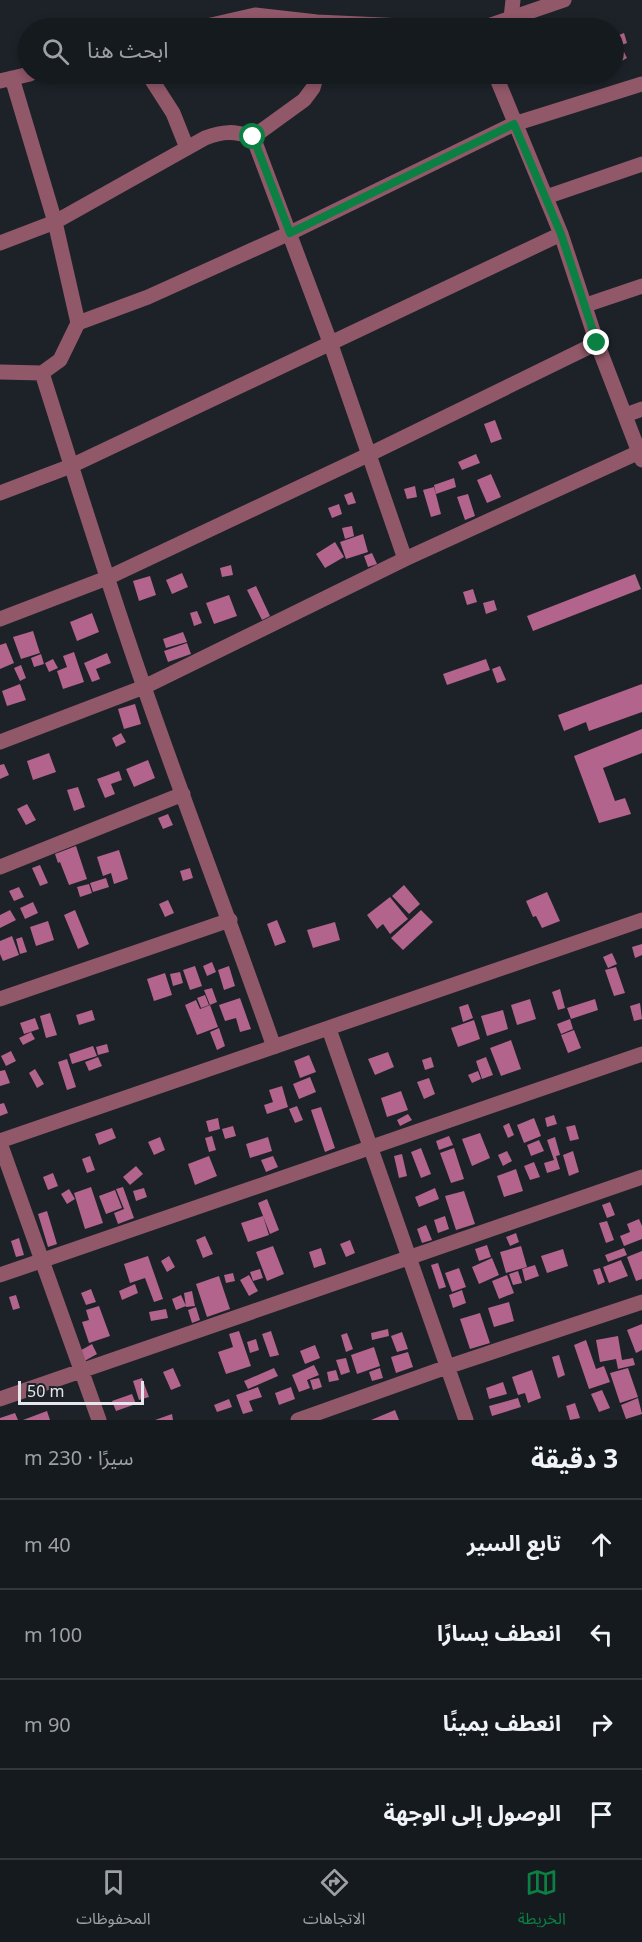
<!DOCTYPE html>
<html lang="ar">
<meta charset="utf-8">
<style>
:root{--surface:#151a1e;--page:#22272b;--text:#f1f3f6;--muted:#9da1a4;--line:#34383c;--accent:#0b8043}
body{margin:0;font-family:"Noto Sans","Noto Sans Arabic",sans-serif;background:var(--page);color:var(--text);direction:rtl}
.scale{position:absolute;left:18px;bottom:15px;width:126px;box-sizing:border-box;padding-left:6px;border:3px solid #e4e8ec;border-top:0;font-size:16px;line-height:21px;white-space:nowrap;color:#e4e8ec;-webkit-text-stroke:4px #1c2228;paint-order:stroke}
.stop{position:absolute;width:18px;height:18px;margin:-14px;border:4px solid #0b8043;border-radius:50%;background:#fff}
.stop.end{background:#0b8043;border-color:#fff;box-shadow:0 2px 6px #0008}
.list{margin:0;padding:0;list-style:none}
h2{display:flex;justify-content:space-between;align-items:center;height:78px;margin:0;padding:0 24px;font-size:26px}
h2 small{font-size:20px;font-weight:400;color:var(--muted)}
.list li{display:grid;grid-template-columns:39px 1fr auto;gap:18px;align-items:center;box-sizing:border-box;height:90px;padding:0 24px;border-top:2px solid var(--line)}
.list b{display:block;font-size:22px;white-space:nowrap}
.list em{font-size:20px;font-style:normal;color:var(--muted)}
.icon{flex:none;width:33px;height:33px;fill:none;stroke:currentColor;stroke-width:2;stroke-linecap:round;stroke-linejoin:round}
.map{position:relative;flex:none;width:642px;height:1420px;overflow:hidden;direction:ltr}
.search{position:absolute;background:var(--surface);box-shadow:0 3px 9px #0003;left:18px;right:18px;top:18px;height:66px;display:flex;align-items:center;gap:15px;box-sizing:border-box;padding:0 21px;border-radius:33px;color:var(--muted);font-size:22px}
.sheet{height:438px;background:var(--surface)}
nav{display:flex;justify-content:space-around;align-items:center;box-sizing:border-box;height:84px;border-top:2px solid var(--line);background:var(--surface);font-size:16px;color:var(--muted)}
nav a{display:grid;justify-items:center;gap:3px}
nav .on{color:var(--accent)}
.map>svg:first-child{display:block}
.building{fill:#b3648c}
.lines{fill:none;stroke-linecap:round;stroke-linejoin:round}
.minor{stroke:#915869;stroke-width:15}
.route{stroke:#0b8043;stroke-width:8}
</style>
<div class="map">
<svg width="642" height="1420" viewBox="0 0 642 1420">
<rect width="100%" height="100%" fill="#1c2228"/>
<path class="building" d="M624,33L627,43L614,48V37Z
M623,50L627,58L618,63L614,55Z
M495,420L502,439L491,443L484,424Z
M476,454L480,463L462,470L458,462Z
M491,474L501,497L487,503L477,480Z
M454,478L456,487L436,494L434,485Z
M415,486L417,497L407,499L404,489Z
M434,487L441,514L431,517L423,490Z
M352,492L356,503L348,505L344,495Z
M468,494L475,516L465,520L457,497Z
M339,504L342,514L332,518L328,508Z
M352,526L354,536L345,539L342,528Z
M363,534L368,552L346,559L340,542Z
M335,542L344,557L325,568L316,554Z
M372,553L377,564L368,567L364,556Z
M231,565L233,575L222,577L220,568Z
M182,573L188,587L172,594L166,580Z
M635,574L641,589L533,631L527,616Z
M150,576L156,595L139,601L133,581Z
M256,586L270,616L262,620L247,590Z
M473,589L477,602L467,605L463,592Z
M229,595L237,616L214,624L206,603Z
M494,600L497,610L486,614L483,603Z
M197,611L202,623L194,626L190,613Z
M92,613L99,632L77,641L70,622Z
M33,631L40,653L21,659L13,637Z
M183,632L187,642L166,648L163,639Z
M6,643L14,663L0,669V645Z
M187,643L191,654L168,662L164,651Z
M74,652L84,682L63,689L57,671L67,667L63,656Z
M107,653L111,663L96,669L100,679L92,682L84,663Z
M41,654L44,664L34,667L31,658Z
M53,659L58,668L49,672L45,663Z
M486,659L490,670L447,685L443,674Z
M21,665L26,678L20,681L14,668Z
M500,666L506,680L497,683L492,669Z
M20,684L26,700L7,706L2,691Z
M642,684V712L589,731L586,722L564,731L558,715Z
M135,704L141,724L124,729L118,709Z
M642,729V753L603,768L615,801L625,798L631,814L599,823L574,756Z
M121,733L126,742L116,747L112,738Z
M49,753L56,772L33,780L27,761Z
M148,760L155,778L134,787L126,769Z
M4,764L9,775L0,779V765Z
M119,771L122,780L111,784L115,794L105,798L97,779Z
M78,787L85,807L74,811L67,790Z
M27,804L36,820L26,825L17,809Z
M168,814L173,825L163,829L158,818Z
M76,846L87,879L69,885L60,862L58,863L55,854Z
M119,850L128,879L114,884L111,873L103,876L97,857Z
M40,865L48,883L40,886L32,868Z
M190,868L193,878L183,881L180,871Z
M106,878L109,887L93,892L90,883Z
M89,884L92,893L80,897L77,887Z
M404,885L420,904L409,914L392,896Z
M19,887L24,897L14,901L9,891Z
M547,892L560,921L542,928L536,916L533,917L526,901Z
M390,897L408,919L390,934L383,924L377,929L367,915Z
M168,900L174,913L165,917L159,904Z
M33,902L38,913L25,919L20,908Z
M10,910L16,920L0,928V915Z
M75,910L89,944L78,949L64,915Z
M421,910L433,922L403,950L391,938Z
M277,920L286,942L275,946L267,924Z
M48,921L54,940L36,946L30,927Z
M335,922L340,940L313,948L307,930Z
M12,936L19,955L3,961L0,954V941Z
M22,937L27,952L20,954L16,939Z
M642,944V955L635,958L632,947Z
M612,953L617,964L608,968L603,957Z
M212,962L216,972L207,976L203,966Z
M195,966L202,986L190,990L183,970Z
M229,966L235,986L224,990L218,970Z
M616,967L625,993L614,996L605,970Z
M180,972L183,983L173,986L170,974Z
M165,973L172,995L154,1001L147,979Z
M212,988L217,1002L210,1005L204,990Z
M560,989L565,1008L558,1010L552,992Z
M205,995L209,1005L201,1008L197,998Z
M240,998L251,1029L240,1032L236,1018L225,1021L219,1005Z
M530,999L536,1019L517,1025L511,1005Z
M595,999L598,1010L571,1019L567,1008Z
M196,1000L200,1009L210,1005L218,1027L197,1035L185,1005Z
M640,1003L642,1019L634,1021L630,1006Z
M468,1004L473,1018L463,1022L459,1007Z
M92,1010L95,1020L79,1025L76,1015Z
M503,1010L508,1029L487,1036L481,1016Z
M50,1013L57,1035L46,1038L40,1016Z
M35,1018L39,1029L24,1034L20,1023Z
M570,1019L573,1029L561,1034L557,1024Z
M474,1020L480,1039L458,1047L451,1028Z
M219,1028L225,1046L217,1050L210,1032Z
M574,1030L581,1048L568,1053L561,1035Z
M31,1032L35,1039L23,1045L19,1038Z
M511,1040L521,1069L501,1076L490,1048Z
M107,1044L109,1052L98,1055L96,1047Z
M93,1046L97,1056L72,1064L69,1054Z
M11,1051L16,1061L6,1066L1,1056Z
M388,1052L394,1067L375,1075L368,1059Z
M309,1055L316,1072L300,1078L294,1061Z
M98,1057L102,1066L89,1071L85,1062Z
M431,1057L434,1067L425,1070L422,1060Z
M486,1057L493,1075L482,1079L476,1061Z
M67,1059L76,1087L67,1090L58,1062Z
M35,1069L44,1084L37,1088L29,1073Z
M5,1070L10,1083L0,1086V1071Z
M478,1071L481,1079L472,1083L468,1075Z
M310,1077L316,1092L299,1099L293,1084Z
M429,1078L435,1094L424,1099L417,1082Z
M282,1086L288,1107L267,1114L264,1105L273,1102L269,1090Z
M401,1091L408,1110L387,1117L381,1098Z
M4,1103L8,1113L0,1116V1104Z
M297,1106L303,1120L295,1123L289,1109Z
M321,1107L335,1148L325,1152L311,1110Z
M408,1114L412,1120L400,1126L397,1120Z
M554,1115L557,1124L547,1127L545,1118Z
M218,1118L220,1129L209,1132L206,1121Z
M534,1118L541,1136L524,1143L517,1125Z
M509,1123L514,1135L508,1138L503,1126Z
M575,1125L579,1139L570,1141L566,1127Z
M233,1126L236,1136L225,1139L222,1129Z
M112,1128L116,1138L99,1145L95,1134Z
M480,1133L490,1158L472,1166L462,1139Z
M212,1136L216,1150L209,1152L205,1138Z
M449,1136L453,1145L439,1150L436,1141Z
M160,1137L165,1150L154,1155L148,1142Z
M268,1137L272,1151L250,1158L246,1144Z
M555,1137L560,1155L556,1156L560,1169L547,1173L544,1163L554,1160L547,1140Z
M539,1140L544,1151L531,1156L527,1145Z
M421,1148L431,1174L421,1178L411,1152Z
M454,1148L464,1179L451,1183L440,1153Z
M507,1151L512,1161L503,1166L498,1155Z
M573,1151L579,1172L569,1176L563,1155Z
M402,1154L407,1176L399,1178L394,1156Z
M90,1156L95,1170L87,1173L82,1159Z
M209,1156L217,1176L195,1185L188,1164Z
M273,1156L278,1167L266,1172L261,1160Z
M534,1162L540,1177L530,1180L524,1166Z
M136,1166L143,1174L130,1185L123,1177Z
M516,1169L523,1191L504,1197L497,1176Z
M53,1173L58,1186L48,1190L43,1177Z
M91,1187L103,1223L85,1229L74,1193Z
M123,1187L134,1218L118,1224L114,1213L124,1209L116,1189Z
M144,1188L147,1197L136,1201L133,1191Z
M435,1188L439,1199L419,1207L415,1197Z
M69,1189L75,1199L67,1204L61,1194Z
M115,1190L122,1208L106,1214L99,1196Z
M464,1191L475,1224L456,1230L445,1196Z
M267,1199L279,1230L270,1234L258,1203Z
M610,1202L615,1215L607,1218L602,1205Z
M47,1211L57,1244L48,1247L38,1214Z
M263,1216L269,1235L248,1242L241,1223Z
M445,1216L449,1229L438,1233L434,1220Z
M639,1219L642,1226V1239L624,1246L620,1236L630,1232L627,1224Z
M607,1221L614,1240L606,1243L599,1223Z
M426,1225L432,1240L422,1243L417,1229Z
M516,1233L519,1242L510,1246L506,1237Z
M205,1236L213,1254L203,1258L196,1240Z
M19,1238L24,1255L16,1257L11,1241Z
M350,1240L355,1253L346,1257L340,1244Z
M487,1245L491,1257L479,1261L475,1249Z
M273,1246L284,1274L267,1281L256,1252Z
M521,1246L527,1267L506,1273L500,1252Z
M321,1248L326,1264L314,1268L309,1252Z
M624,1248L627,1255L608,1262L605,1255Z
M563,1249L568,1266L547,1273L541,1256Z
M642,1251V1279L636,1281L627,1257Z
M148,1256L163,1299L154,1302L145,1278L130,1283L124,1264Z
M169,1256L175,1267L167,1272L161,1261Z
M492,1258L499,1275L479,1284L472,1267Z
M621,1260L628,1276L609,1283L603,1267Z
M438,1263L446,1287L439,1289L431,1265Z
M535,1265L539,1276L525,1281L522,1269Z
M459,1268L466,1287L452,1292L445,1273Z
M600,1268L605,1282L598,1285L593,1270Z
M260,1269L263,1278L253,1281L250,1272Z
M518,1271L522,1283L513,1285L509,1274Z
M233,1273L235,1281L226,1283L224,1275Z
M249,1275L258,1291L249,1296L240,1280Z
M507,1275L514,1293L499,1299L492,1281Z
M219,1276L230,1309L207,1317L196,1284Z
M135,1284L138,1293L122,1300L119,1291Z
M91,1289L96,1302L86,1305L81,1293Z
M462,1290L466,1303L453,1308L449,1295Z
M192,1291L195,1306L186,1307L184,1293Z
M16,1295L20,1308L13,1310L9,1297Z
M181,1295L186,1306L176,1310L172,1299Z
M509,1302L514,1321L494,1327L488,1308Z
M99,1306L110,1336L89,1343L82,1322L89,1320L86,1310Z
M196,1307L200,1320L192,1323L188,1310Z
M166,1309L168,1318L151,1321L149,1312Z
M480,1313L490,1343L470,1349L460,1319Z
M642,1324V1350L636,1353L627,1330Z
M388,1329L389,1336L372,1340L371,1333Z
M239,1331L251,1366L226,1374L218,1352L233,1347L229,1334Z
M271,1331L279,1355L270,1357L262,1334Z
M402,1332L408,1349L397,1352L391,1336Z
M347,1333L353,1349L346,1352L341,1335Z
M618,1336L622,1360L633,1358L635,1365L618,1369L616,1359L600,1362L596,1340Z
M256,1339L259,1350L250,1353L247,1342Z
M586,1340L596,1369L604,1366L610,1382L589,1389L574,1345Z
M92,1344L97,1354L81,1363L76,1353Z
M315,1345L320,1358L305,1364L300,1351Z
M374,1347L380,1366L357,1374L351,1355Z
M408,1352L413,1367L396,1373L391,1357Z
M559,1355L565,1375L558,1378L552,1357Z
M346,1358L350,1372L341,1375L336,1360Z
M314,1365L319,1375L307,1380L310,1388L299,1392L292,1375Z
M173,1368L181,1386L171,1390L163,1372Z
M274,1368L278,1376L248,1389L244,1381Z
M380,1368L383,1378L372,1381L369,1372Z
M628,1368L638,1397L620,1403L610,1373Z
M336,1370L339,1380L329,1382L327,1372Z
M532,1370L541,1398L528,1403L525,1393L518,1395L512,1377Z
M142,1378L149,1397L139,1400L133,1381Z
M319,1378L322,1387L313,1390L310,1380Z
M503,1382L507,1394L489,1399L486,1388Z
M258,1387L262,1397L249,1401L253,1411L243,1414L236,1395Z
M291,1387L295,1399L279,1405L275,1393Z
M602,1390L610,1408L599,1412L591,1394Z
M132,1394L136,1404L116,1411L112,1401Z
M518,1398L521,1407L492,1416L489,1406Z
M638,1398L642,1414L626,1419L621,1405Z
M229,1399L232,1407L217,1412L214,1405Z
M575,1403L580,1418L570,1420L566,1406Z
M395,1410L399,1420H371Z
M47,1411L50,1420H23Z
M15,1413L18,1420H0V1418Z
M172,1414L173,1420H155Z"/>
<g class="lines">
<path class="minor" d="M511,18L513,0
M198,28L255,15L317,22L447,28
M482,28L564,0
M148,74L173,113L187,148
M495,74L561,234L597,343L642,460
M12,78L55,222L78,323
M0,81L30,74
M253,137L330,342L405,559
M253,137L304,100L313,88L317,74
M546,197L642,164
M0,243L55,222L205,138C224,131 233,131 253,137
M586,305L642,286
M0,372L42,373L60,360L78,323L148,297L290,233L514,124L642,84
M42,373C75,477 107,581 143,684C185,806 232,926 274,1047
M626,415L642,409
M0,493L71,466L561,234
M0,619L107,578L370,454L597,343
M0,742L144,687L405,559L639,452
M0,867L183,794
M0,999L230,920
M329,1029L466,1420
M0,1141L642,920
M0,1143L99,1420
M0,1275L642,1054
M0,1399L642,1177
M298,1420L447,1367L642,1302"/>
</g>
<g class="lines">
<path class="route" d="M253,137L290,233L514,124L561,234L597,343"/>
</g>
</svg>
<div class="scale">50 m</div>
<div class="stop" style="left:253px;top:137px"></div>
<div class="stop end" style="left:597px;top:343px"></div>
<div class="search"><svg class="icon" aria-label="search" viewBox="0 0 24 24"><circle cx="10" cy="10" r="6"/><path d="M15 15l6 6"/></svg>ابحث هنا</div>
</div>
<section class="sheet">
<h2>3 دقيقة<small>سيرًا · 230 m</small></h2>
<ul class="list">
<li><svg class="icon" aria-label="ahead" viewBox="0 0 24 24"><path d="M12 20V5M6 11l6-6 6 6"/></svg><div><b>تابع السير</b></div><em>40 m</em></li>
<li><svg class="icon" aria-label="left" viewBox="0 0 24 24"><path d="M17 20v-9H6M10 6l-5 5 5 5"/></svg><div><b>انعطف يسارًا</b></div><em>100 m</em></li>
<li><svg class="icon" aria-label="right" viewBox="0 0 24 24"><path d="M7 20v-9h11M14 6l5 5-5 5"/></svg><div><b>انعطف يمينًا</b></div><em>90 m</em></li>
<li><svg class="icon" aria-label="arrive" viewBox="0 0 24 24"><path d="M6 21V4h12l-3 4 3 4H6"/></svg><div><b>الوصول إلى الوجهة</b></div></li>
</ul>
</section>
<nav>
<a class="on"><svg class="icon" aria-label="map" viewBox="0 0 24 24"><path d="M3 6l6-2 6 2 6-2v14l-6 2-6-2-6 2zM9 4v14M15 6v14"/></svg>الخريطة</a>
<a><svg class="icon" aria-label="directions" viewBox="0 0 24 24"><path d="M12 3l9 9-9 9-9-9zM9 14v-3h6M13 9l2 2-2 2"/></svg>الاتجاهات</a>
<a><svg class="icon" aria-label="saved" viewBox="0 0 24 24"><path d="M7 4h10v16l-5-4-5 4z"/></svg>المحفوظات</a>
</nav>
